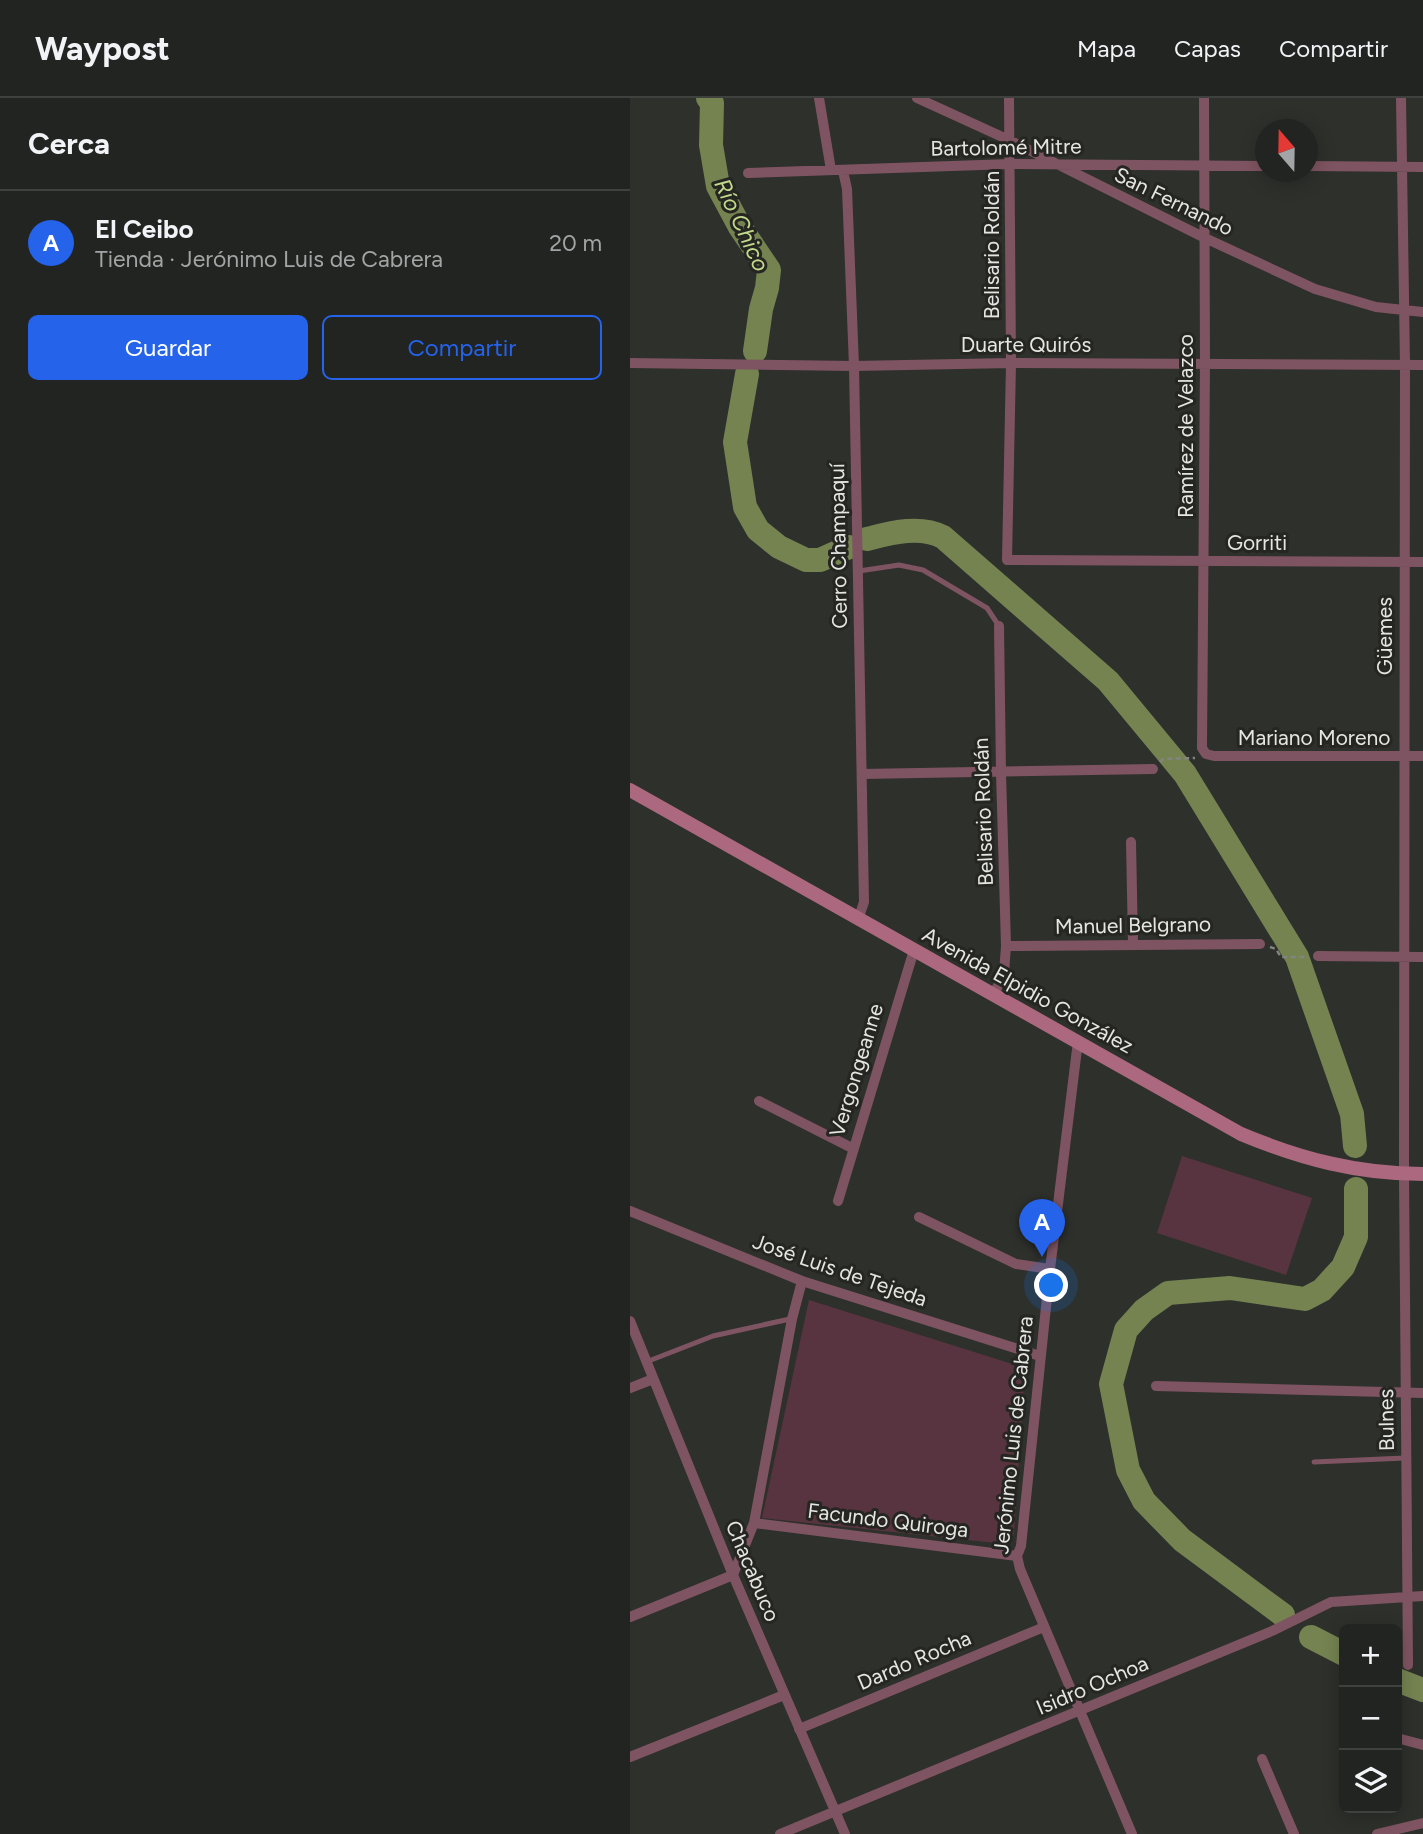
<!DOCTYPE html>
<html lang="es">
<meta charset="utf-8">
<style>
:root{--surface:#222421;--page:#2e302e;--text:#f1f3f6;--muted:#a2a4a5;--line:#3f413f;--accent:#2563eb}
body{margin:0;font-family:Figtree,sans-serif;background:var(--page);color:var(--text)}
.controls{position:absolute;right:21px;bottom:21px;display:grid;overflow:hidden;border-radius:10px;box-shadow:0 4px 18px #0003}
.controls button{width:63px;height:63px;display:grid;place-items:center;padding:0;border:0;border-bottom:2px solid var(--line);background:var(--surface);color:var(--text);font:35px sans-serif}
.compass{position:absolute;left:625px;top:21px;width:63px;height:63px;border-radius:50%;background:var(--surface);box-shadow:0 4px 18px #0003;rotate:340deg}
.you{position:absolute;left:422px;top:1188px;width:24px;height:24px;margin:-18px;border:5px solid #fff;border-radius:50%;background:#1a73e8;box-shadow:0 0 0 10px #1a73e833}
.badge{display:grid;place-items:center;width:46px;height:46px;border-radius:50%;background:var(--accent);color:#fff;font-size:23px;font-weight:700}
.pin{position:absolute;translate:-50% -58px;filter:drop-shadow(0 2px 4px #0008)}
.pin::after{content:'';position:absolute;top:37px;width:24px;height:21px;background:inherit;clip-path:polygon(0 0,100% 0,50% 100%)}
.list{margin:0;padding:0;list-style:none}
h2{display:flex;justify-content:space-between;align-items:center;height:91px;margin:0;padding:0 28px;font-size:30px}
h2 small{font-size:23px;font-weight:400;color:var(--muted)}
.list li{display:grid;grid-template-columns:46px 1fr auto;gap:21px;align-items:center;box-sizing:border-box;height:105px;padding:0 28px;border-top:2px solid var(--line)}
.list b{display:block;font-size:26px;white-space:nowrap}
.list p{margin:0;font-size:23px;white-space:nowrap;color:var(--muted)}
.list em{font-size:23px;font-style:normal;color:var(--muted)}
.actions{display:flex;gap:14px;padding:21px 28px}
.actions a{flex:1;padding:16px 0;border:2px solid var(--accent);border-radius:10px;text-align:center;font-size:24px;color:var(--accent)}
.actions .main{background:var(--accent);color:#fff}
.icon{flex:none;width:38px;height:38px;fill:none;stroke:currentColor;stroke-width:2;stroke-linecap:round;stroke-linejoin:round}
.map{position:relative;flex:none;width:793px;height:1736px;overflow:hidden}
header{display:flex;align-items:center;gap:42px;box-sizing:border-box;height:98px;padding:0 35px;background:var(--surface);border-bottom:2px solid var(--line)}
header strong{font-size:33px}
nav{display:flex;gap:38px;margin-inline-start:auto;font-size:24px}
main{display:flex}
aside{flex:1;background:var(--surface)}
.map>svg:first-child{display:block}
.green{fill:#583440}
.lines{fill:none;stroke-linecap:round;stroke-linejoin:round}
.river{stroke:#758351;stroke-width:24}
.path{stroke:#828480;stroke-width:2.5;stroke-dasharray:5 3.5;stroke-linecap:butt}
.lane{stroke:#7f5462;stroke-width:5}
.street{stroke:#7f5462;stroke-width:10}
.secondary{stroke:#ab687e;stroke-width:14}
.labels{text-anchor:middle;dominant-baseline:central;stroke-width:6;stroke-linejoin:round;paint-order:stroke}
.street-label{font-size:21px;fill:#e5e6e3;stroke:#252622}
.water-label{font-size:23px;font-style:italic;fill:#c2d98b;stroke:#252622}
</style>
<header>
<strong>Waypost</strong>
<nav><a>Mapa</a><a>Capas</a><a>Compartir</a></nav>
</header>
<main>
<aside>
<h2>Cerca<small></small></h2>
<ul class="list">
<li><span class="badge">A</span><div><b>El Ceibo</b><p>Tienda · Jerónimo Luis de Cabrera</p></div><em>20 m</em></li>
</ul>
<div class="actions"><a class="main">Guardar</a><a>Compartir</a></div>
</aside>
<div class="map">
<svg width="793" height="1736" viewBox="0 0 793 1736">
<rect width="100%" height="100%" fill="#2e302c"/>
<path class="green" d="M552,1058L682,1100L656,1177L527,1135Z
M179,1202L395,1270L384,1436L377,1443L366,1445L132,1420Z"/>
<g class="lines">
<path class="river" d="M78,0L82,5L81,47L88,88L110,129L139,172L137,190L131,211L125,253
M117,276L105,344L115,409L128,432L149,449L176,462H190L219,449
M237,441C261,435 289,427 313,439L478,583L555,676L667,859L722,1016L725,1048
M653,1517L552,1442L514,1403L498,1372L481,1286L496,1232L514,1212L538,1195L600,1190L675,1201L692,1192L713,1169L726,1139V1091
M681,1539L714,1556
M767,1582L793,1592"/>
<path class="path" d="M530,664L533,661L565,660
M640,849L646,851L651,859H678"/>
<path class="lane" d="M229,473L269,467L293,472L357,510L369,528
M16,1264L83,1238L160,1221
M684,1364L775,1360"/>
<path class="street" d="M189,0L201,72
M287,0L379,42L575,140L685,191L746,209L793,214
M379,0L381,265L377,462L793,464
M574,0L575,265L572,650L576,656L584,658H793
M771,0L775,267L774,1076L778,1567
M678,68L793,69
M213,73L217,91L224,268L234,804L228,822
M118,75L380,66L636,68
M0,265L224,268L381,265L793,267
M232,676L523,671
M501,744L503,845
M376,848L630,846
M688,858L793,859
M364,896L374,875L376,848L371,675L369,528
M448,943L420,1171L391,1448L387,1458L390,1471L502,1736
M129,1003L222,1050
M208,1103L284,852
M0,1113L172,1183L410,1258
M289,1119L386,1166L420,1171
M0,1223L103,1477L215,1736
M526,1288L793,1295
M0,1290L23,1281
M124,1425L387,1458
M0,1519L103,1477L124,1425L162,1221L172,1183
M169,1631L414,1529
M767,1640L793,1647
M0,1659L154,1597
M632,1661L664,1736
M150,1736L642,1533L701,1504L793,1498
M747,1736L793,1725"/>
<path class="secondary" d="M0,692L611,1036C671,1061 728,1076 793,1076"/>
</g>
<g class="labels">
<g class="street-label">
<text transform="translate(376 49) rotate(-1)">Bartolomé Mitre</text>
<text transform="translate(544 103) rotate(26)">San Fernando</text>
<text transform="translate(361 147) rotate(-90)">Belisario Roldán</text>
<text x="396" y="246">Duarte Quirós</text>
<text transform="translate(555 328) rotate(-90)">Ramírez de Velazco</text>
<text x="627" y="444">Gorriti</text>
<text transform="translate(208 448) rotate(-91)">Cerro Champaquí</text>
<text transform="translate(754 538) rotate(-90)">Güemes</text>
<text x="684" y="639">Mariano Moreno</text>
<text transform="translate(353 714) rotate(-92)">Belisario Roldán</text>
<text transform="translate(503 827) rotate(-1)">Manuel Belgrano</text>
<text transform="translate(398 892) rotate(29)">Avenida Elpidio González</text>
<text transform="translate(226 972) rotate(-73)">Vergongeanne</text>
<text transform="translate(210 1172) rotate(19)">José Luis de Tejeda</text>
<text transform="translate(756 1322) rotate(-91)">Bulnes</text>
<text transform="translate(383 1337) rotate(-84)">Jerónimo Luis de Cabrera</text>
<text transform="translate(258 1422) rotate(7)">Facundo Quiroga</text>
<text transform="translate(123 1473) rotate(67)">Chacabuco</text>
<text transform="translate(284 1562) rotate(-23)">Dardo Rocha</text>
<text transform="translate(462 1587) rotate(-23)">Isidro Ochoa</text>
</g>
<g class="water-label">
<text transform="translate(112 127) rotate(65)">Río Chico</text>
</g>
</g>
</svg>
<div class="controls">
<button>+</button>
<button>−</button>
<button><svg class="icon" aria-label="layers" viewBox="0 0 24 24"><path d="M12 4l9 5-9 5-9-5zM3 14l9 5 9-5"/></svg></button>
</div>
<svg class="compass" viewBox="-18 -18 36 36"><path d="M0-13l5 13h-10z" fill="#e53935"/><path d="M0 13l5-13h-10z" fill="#a2a4a5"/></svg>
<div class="you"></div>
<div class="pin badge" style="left:412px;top:1159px">A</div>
</div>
</main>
